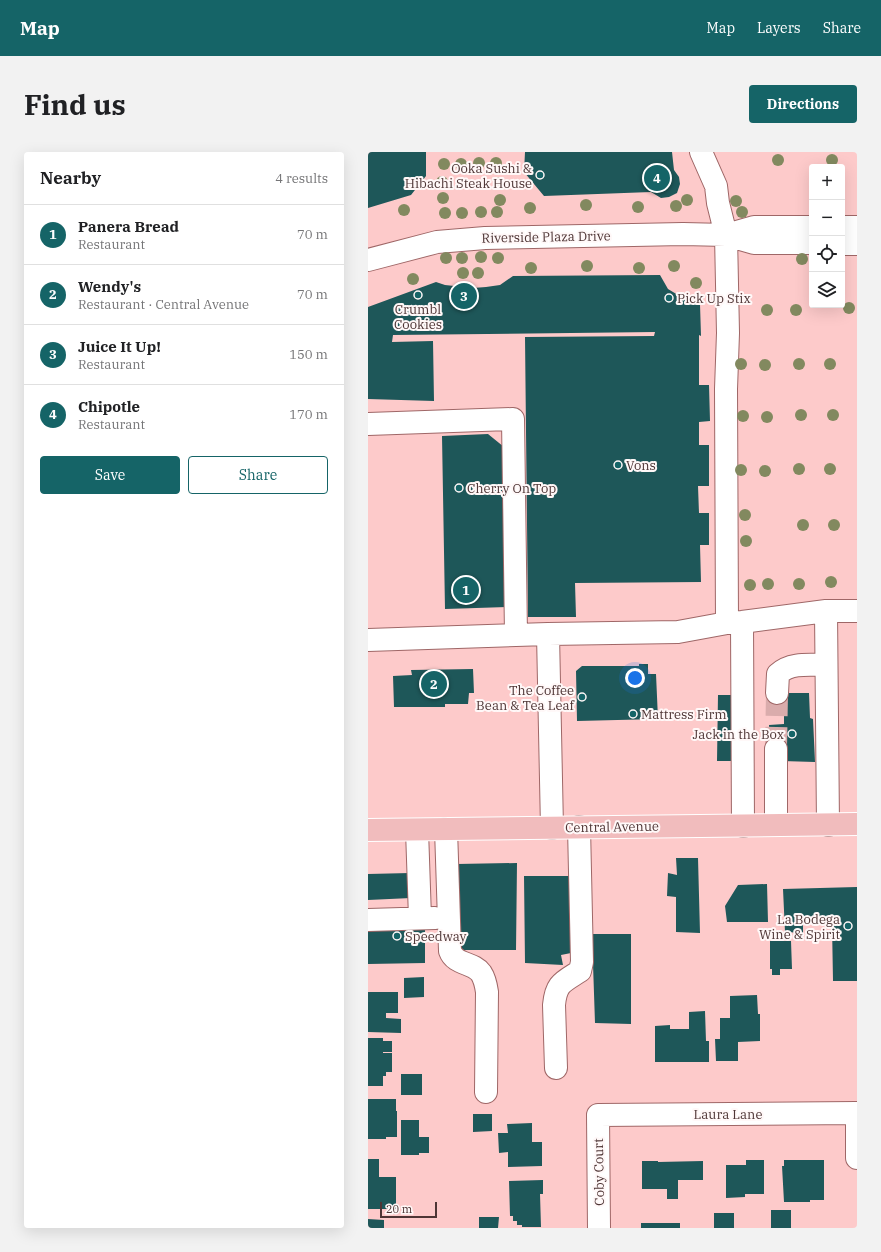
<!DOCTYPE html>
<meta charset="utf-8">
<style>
:root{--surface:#fff;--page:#f2f2f2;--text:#202124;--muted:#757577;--line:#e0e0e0;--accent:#156467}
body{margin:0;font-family:"IBM Plex Serif",serif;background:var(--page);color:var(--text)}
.controls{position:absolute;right:12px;top:12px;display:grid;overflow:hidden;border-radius:4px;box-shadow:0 4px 16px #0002}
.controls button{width:36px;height:36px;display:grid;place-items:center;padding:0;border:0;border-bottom:1px solid var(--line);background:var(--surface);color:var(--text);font:20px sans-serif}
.scale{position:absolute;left:12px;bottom:10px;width:57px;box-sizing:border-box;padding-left:4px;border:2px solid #4e3535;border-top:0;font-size:11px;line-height:14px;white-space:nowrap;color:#4e3535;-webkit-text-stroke:3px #fff8f8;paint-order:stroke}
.you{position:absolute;left:267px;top:526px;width:14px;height:14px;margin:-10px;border:3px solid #fff;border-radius:50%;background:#1a73e8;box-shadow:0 0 0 6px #1a73e833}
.badge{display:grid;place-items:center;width:26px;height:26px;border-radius:50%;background:var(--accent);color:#fff;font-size:13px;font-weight:700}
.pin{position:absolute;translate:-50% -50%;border:2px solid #fff;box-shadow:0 1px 4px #0006}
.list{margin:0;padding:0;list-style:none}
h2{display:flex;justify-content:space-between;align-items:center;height:52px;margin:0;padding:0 16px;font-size:17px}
h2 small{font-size:13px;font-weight:400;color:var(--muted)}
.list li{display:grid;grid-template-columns:26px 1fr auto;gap:12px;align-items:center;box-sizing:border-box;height:60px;padding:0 16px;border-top:1px solid var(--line)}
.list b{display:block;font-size:15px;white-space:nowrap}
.list p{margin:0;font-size:13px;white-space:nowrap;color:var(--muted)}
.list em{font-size:13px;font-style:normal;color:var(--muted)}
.actions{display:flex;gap:8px;padding:12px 16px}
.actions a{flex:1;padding:9px 0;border:1px solid var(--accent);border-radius:4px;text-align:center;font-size:14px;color:var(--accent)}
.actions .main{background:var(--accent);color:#fff}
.icon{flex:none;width:22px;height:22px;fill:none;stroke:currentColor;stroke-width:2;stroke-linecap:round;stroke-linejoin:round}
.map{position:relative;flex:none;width:489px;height:1076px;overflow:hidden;border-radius:4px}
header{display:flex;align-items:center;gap:24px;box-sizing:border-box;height:56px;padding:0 20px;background:var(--accent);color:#fff}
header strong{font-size:19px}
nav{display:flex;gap:22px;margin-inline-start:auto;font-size:14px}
.intro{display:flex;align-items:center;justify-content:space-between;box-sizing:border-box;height:96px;padding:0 24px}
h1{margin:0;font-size:28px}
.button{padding:10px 18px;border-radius:4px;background:var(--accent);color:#fff;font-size:14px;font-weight:700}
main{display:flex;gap:24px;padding:0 24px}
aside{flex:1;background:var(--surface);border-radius:4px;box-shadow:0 4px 16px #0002}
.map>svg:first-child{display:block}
.building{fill:#1e5759}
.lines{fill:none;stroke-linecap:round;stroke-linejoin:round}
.minor-tunnel{stroke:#daacac;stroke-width:22;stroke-dasharray:22 11;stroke-linecap:butt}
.minor-casing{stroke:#9f6767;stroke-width:24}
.major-casing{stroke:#fff;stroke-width:24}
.minor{stroke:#fff;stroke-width:22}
.major{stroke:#f1bcbd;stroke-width:22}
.tree{fill:#82895f}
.poi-dot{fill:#156467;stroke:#fff8f8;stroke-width:1.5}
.labels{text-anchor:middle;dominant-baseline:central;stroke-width:4;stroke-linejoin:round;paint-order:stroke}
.poi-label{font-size:13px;fill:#4e3535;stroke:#fff8f8;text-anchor:start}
.street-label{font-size:13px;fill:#4e3535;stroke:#fff8f8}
</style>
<header>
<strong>Map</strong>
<nav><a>Map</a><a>Layers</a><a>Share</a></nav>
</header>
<div class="intro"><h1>Find us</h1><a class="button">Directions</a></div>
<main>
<aside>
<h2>Nearby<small>4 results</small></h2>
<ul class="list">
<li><span class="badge">1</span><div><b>Panera Bread</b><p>Restaurant</p></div><em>70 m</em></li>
<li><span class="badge">2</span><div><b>Wendy's</b><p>Restaurant · Central Avenue</p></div><em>70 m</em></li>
<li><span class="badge">3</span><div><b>Juice It Up!</b><p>Restaurant</p></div><em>150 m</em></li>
<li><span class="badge">4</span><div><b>Chipotle</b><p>Restaurant</p></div><em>170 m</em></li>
</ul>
<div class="actions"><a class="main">Save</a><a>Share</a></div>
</aside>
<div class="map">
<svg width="489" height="1076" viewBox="0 0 489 1076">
<rect width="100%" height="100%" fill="#fdcaca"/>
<path class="building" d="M0,0H58V24L43,43L0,56Z
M157,0H304L306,18L311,25L312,32L309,41L301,45L293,46L283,40L176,44L156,20Z
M292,123L300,137L320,149L332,152L333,184L331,183V233H341L342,269L331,270V293H341V334H330L331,361H341V393H332L333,430L207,431L208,465H160L157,185L286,184L287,180L25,183L24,190L65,189L66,249L0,247V155L68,130L77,133L105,136L118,135L132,133L145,124Z
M120,282L136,295L139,455L77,457L74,284Z
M271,512H280V522H288L290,567L209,569L208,519L214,514H271Z
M105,517L106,541H101L100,552H77V555H26L25,524L44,523L43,518Z
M419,541H441L442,566L445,567L447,610L414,609L402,591L401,573L416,572V558L403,557V547L419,548Z
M350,543H367L366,609H349Z
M308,706H330L332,781L308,780V745L299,744L300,721L309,723Z
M149,711L148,798H90L89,712Z
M42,721L43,746L0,748V722Z
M156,724H202L203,801L193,803L195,813L157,811Z
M399,732L400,770H359L357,754L370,733Z
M489,735V829H465L464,772L435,771V781L417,780L415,737Z
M57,775V811L0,812V776Z
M224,782H263V872L227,871Z
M402,789H423L424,817H412V823H404V817H402Z
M56,825V845L36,846V826Z
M0,840H30V861H18V866L33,867V881L0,880Z
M389,843L390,862H392V889L370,890V909H348L347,887H352V866H362V844Z
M337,859L338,889H341V910H287V874L302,873V877H321V860Z
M0,886H15V889H24V900H15V901H24V920H18V924H15V934H0Z
M33,922H54V943H33Z
M0,947H28V959H29V985H18V987H0Z
M105,962H124V979L105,980Z
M33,968H51V985H61V1001H51V1003H33Z
M164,971V990H174V1014L140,1015V1000L131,1001L130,981H140L139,972Z
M0,1007H11V1025H28V1057H0Z
M378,1008H396V1042H377V1045L358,1046V1013H378Z
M416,1008H456V1048H442V1050H416L414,1014H416Z
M274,1009H290V1010L335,1009V1028H310V1047H299V1037H274Z
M175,1028V1042H172L173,1075H154V1073H149V1069H145V1064H142L141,1029Z
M403,1058H423V1076H403Z
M346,1061H366V1076H346Z
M111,1065H131L130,1076H111Z
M0,1067L16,1068V1076H0Z
M273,1071H312V1076H273Z"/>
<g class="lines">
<path class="minor-tunnel" d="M408,597L409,541"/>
<defs>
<path id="minor" d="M333,0L348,34L350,51L358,83L360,181L358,237L359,471L374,470L458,459H489
M474,75H489
M358,83L386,75H444
M474,92H489
M0,108L69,90L117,86L315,82L358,83L386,91H444
M0,272L145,267L148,483
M458,459L460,673
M374,470L375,674
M180,482L184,676
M0,488L180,482L310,480L359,471
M409,541L410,522C423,510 442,513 458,513
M408,673V597
M78,677L82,799C87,813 105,810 113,821C117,827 118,833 119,840L118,940
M49,678L52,766
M0,768L67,766
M188,916L186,853C188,831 195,830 212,819L214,810L211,675
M489,961V1006
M231,1076L230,963L489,961"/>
<path id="major" d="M0,678L489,672"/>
</defs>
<use href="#minor" class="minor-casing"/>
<use href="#major" class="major-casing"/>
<use href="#minor" class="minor"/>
<use href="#major" class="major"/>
</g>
<g class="tree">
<circle cx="410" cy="8" r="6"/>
<circle cx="464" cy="8" r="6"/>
<circle cx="111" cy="11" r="6"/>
<circle cx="128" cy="11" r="6"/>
<circle cx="76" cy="12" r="6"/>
<circle cx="93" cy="12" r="6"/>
<circle cx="74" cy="30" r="6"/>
<circle cx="131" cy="31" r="6"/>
<circle cx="75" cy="46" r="6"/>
<circle cx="132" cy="48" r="6"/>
<circle cx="319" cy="48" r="6"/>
<circle cx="368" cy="49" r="6"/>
<circle cx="218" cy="53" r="6"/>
<circle cx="308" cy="54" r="6"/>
<circle cx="270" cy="55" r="6"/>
<circle cx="162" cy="56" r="6"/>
<circle cx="36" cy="58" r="6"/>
<circle cx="113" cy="60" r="6"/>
<circle cx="129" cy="60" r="6"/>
<circle cx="374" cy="60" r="6"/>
<circle cx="77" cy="61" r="6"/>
<circle cx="94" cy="61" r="6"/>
<circle cx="113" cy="105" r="6"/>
<circle cx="78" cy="106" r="6"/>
<circle cx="94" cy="106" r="6"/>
<circle cx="130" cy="106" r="6"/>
<circle cx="434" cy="107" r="6"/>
<circle cx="219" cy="114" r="6"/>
<circle cx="306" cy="114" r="6"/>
<circle cx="163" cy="116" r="6"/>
<circle cx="271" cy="116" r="6"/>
<circle cx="95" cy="121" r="6"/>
<circle cx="110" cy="121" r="6"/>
<circle cx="45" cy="127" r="6"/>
<circle cx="328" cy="131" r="6"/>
<circle cx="481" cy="156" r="6"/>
<circle cx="399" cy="158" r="6"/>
<circle cx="428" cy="158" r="6"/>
<circle cx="373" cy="212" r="6"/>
<circle cx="431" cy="212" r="6"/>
<circle cx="462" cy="212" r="6"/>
<circle cx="397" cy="213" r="6"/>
<circle cx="433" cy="263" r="6"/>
<circle cx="465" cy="263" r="6"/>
<circle cx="375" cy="264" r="6"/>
<circle cx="399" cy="265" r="6"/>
<circle cx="431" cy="317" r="6"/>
<circle cx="462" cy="317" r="6"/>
<circle cx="373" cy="318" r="6"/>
<circle cx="397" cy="319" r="6"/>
<circle cx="377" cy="363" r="6"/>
<circle cx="435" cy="373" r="6"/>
<circle cx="466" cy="373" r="6"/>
<circle cx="378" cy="389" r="6"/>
<circle cx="463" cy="430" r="6"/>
<circle cx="400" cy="432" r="6"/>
<circle cx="431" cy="432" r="6"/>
<circle cx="382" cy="433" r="6"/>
</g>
<g class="poi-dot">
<circle cx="172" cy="23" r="4"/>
<circle cx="50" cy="143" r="4"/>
<circle cx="301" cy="146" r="4"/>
<circle cx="250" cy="313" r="4"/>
<circle cx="91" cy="336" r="4"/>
<circle cx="214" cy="545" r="4"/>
<circle cx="265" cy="562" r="4"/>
<circle cx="424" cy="582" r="4"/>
<circle cx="480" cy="774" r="4"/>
<circle cx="29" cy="784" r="4"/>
</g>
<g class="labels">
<g class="poi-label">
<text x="164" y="16" text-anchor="end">Ooka Sushi &amp;<tspan x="164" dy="15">Hibachi Steak House</tspan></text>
<text x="309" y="146">Pick Up Stix</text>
<text x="50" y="157" text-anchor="middle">Crumbl<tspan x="50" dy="15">Cookies</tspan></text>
<text x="258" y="313">Vons</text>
<text x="99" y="336">Cherry On Top</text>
<text x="206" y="538" text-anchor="end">The Coffee<tspan x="206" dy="15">Bean &amp; Tea Leaf</tspan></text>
<text x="273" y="562">Mattress Firm</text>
<text x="416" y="582" text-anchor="end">Jack in the Box</text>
<text x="472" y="767" text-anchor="end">La Bodega<tspan x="472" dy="15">Wine &amp; Spirit</tspan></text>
<text x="37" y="784">Speedway</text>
</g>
<g class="street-label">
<text transform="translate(178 85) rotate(-1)">Riverside Plaza Drive</text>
<text transform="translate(244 675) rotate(-1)">Central Avenue</text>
<text x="360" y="962">Laura Lane</text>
<text transform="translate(231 1020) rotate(-91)">Coby Court</text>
</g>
</g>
</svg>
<div class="controls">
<button>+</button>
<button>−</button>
<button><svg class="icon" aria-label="locate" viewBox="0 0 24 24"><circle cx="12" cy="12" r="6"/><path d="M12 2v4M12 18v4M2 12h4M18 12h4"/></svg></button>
<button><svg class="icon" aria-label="layers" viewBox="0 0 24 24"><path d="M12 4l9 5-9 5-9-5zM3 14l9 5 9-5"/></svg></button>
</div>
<div class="scale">20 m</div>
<div class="you"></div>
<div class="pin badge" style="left:98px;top:438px">1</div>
<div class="pin badge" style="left:66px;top:532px">2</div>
<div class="pin badge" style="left:96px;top:144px">3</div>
<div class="pin badge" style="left:289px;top:26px">4</div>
</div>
</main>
